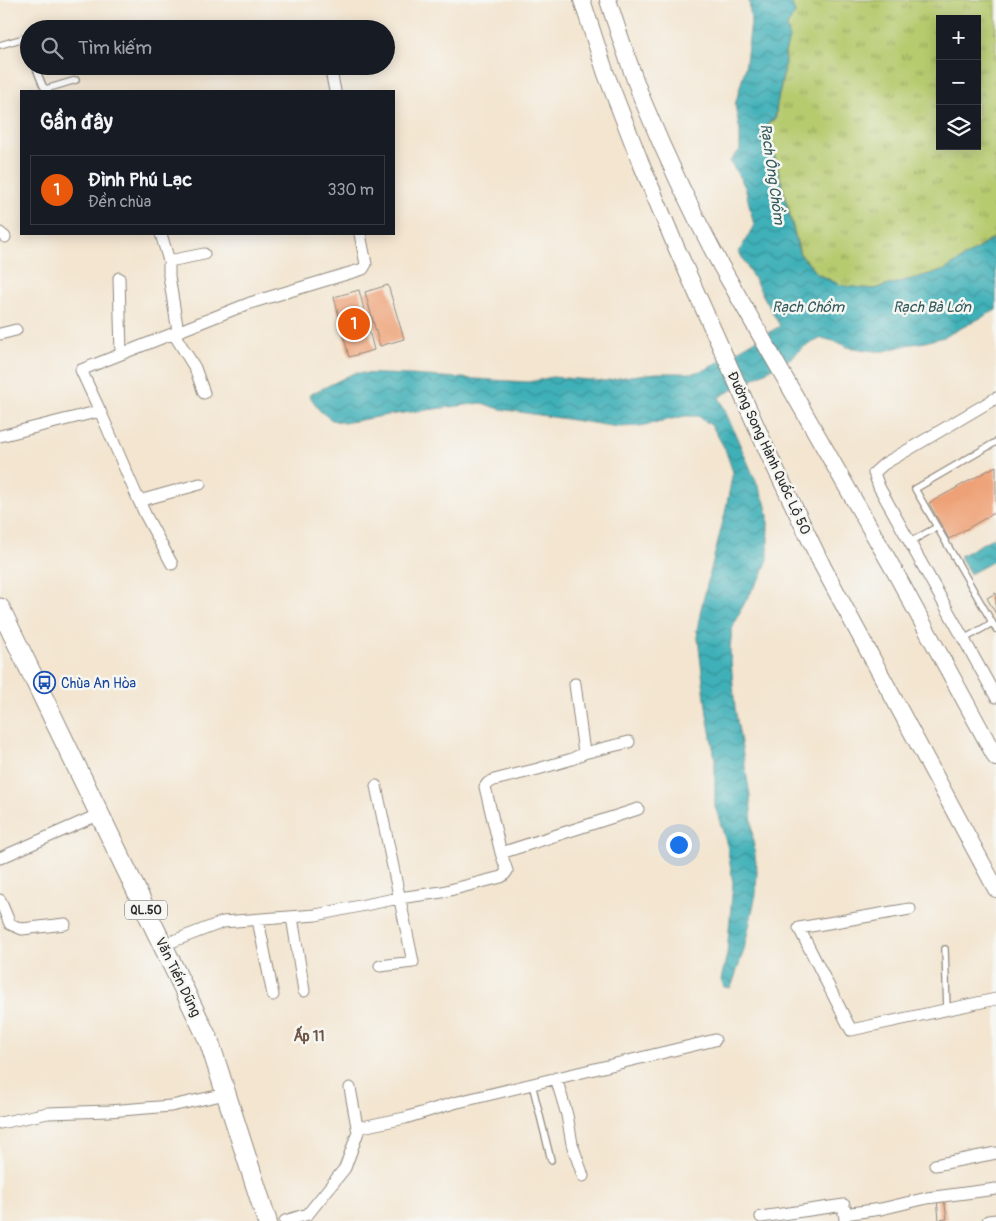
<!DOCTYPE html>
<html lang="vi">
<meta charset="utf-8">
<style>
:root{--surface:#171b24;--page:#20242c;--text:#f1f3f6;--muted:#9ea1a6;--line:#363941;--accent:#ea580c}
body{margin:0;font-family:Pangolin,sans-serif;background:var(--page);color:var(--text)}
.controls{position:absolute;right:15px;top:15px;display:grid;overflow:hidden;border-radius:0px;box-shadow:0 2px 12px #0003}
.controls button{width:45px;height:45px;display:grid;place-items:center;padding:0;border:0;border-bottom:1px solid var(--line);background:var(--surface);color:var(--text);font:25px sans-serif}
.you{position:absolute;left:678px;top:844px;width:18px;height:18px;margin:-12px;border:4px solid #fff;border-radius:50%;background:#1a73e8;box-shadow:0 0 0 8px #1a73e833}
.badge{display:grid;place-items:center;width:32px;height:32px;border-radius:50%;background:var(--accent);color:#fff;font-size:16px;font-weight:700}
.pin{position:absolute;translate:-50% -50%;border:2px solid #fff;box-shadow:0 1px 5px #0006}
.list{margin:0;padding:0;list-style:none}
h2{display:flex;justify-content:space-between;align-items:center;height:65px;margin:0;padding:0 20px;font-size:21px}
h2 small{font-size:16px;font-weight:400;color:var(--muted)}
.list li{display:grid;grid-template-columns:32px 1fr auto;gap:15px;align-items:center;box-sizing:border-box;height:70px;margin:0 10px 10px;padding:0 10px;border:1px solid var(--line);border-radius:0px}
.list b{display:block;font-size:19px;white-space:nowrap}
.list p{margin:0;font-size:16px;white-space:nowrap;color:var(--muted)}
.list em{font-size:16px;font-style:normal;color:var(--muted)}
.icon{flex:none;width:28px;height:28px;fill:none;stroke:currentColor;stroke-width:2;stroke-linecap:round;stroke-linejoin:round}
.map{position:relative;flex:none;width:996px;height:1221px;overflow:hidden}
.search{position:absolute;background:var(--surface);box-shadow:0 2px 12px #0003;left:20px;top:20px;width:375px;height:55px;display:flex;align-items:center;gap:12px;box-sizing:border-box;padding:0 18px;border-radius:28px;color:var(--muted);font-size:19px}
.panel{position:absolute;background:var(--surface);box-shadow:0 2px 12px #0003;left:20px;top:90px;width:375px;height:145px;border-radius:0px}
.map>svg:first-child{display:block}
.grass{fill:url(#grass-tufts);stroke:#707a4c;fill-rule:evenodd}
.water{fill:url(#water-waves);stroke:#356e72}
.building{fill:#eea176}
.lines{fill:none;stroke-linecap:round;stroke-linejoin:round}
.service-casing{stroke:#8f887e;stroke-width:8}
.minor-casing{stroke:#8f887e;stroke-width:13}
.secondary-casing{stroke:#8f887e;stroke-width:18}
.trunk-casing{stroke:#8f887e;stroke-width:21}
.service{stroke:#fff;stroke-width:5.5}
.minor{stroke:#fff;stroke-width:11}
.secondary{stroke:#fff;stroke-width:16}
.trunk{stroke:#fff;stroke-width:19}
.labels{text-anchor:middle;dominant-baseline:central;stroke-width:5;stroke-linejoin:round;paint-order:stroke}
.shield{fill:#f6f6f2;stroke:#686867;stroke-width:1}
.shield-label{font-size:12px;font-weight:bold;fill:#2b2b2b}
.street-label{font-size:14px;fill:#2b2b2b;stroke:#f6f6f2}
.transit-label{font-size:14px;fill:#164399;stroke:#f6f6f2;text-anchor:start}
.water-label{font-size:15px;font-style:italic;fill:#325a5c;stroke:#f6f6f2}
.neighbourhood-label{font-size:15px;font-weight:bold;fill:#6f5445;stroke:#f6f6f2}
</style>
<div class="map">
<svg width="996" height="1221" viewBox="0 0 996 1221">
<defs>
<pattern id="grass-tufts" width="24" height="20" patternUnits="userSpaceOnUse" patternTransform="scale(1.25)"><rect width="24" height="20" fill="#b6ca6e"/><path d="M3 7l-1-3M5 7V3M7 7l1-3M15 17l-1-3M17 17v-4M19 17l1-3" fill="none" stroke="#94a45b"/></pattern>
<pattern id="water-waves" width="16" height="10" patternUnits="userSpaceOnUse" patternTransform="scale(1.25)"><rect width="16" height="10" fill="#3fb0b8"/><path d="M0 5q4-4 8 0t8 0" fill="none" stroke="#358f96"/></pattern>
</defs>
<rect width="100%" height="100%" fill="#f6f6f2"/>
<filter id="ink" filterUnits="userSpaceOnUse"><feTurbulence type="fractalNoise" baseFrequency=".02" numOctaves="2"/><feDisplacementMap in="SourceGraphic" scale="10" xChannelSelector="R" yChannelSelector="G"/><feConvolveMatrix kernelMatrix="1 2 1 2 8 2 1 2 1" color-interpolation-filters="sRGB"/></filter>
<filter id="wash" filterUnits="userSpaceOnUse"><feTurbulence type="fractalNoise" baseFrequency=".0096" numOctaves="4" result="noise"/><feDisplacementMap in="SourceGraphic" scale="20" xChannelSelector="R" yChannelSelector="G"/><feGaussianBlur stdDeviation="1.12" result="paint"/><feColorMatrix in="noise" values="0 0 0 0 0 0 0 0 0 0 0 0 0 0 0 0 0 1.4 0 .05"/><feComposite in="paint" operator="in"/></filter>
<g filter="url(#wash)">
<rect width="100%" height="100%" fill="#f3e5d0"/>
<path class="grass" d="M791,0H996V236L945,270L874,289L843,286L818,274L800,253L767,127L769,123L776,118L777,104L785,69V53L789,38L787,26L795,13ZM940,19H977V146H940Z"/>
<path class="water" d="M749,0H791L795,13L787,26L789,38L785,53L784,69L777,104L775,118L768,123L767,127L799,253L818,275L843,286L874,289L945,270L996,237V310L944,337L925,342L906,345L885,351H875L847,347L840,343L822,338L803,347L791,358L719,397L765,502L768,515V559L761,577L750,593L735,621L732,630L730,649L735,708L750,795L753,839L757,871L756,894L744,950L732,985L730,988L724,987L721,980L727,954L733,883L727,845L715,806V758L707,715L697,630L701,609L725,513L733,472L725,449L712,426L698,416H685L640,426L618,427L500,409L481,403L388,415L344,423L332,420L320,411L309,395L354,373L411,375L510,381L529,382L552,377L604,381L630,376L656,373H693L705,370L780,326L739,252L754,225L745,187L730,161L740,150V131L735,105L745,69L751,23Z
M996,536V560L970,574L960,556Z"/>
<g id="blocks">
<path class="building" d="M388,285L404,339L380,346L365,292Z
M359,290L374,350L349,357L334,297Z
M996,466V512L949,539L929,503Z
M996,593V614L987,598Z
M937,1198H944L947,1219L939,1220Z"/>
</g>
</g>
<g filter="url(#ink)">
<use href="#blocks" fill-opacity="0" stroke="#8f887e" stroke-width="1"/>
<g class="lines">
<defs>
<path id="service" d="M0,45L24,38L26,40L29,48
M35,66L43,86L46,89L76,80
M996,442L915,489L996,629
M910,542L937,527
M964,639L992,623
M945,949L947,1010
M532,1084L551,1160"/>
<path id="minor" d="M330,66L335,91
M0,233L5,237
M161,234L169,261
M119,278L121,354
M178,332L169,276V261L204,254
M0,334L16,330
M174,334L195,368L204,393
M996,398L884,464L874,473L879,487L996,697
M100,411L139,501L200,484
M0,436L100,411L81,370L250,303L363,269L366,264L360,234
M139,501L146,516L172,564
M575,684L584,753
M376,786L413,962L380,966
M501,853L485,787L488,783L494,780L538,769L572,759L584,753L629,742
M0,858L100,814
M0,900L10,924L22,929L65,924
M910,909L799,928L851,1030L996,999
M292,917L304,991
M258,920L273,995
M163,945L223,922L316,915L399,898L442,892L501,877L504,875L507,871L501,853L638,809
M556,1078L567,1115L572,1144L583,1176
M0,1123L48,1113L109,1111L171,1106L226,1094
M357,1128L405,1118L454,1103L715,1040
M935,1165L996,1153
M844,1214L881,1209L927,1198L996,1189
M761,1217L844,1205L845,1221
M285,1221L308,1214L345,1168L358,1132L350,1088
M988,1221L996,1220"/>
<path id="secondary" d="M582,0L606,74L640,161L676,247L770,457L823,567L851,619L996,889
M608,0C619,34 630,68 643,101C666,157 692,212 721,266L895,572L996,758"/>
<path id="trunk" d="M0,608L209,1041L267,1221"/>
</defs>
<use href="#service" class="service-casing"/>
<use href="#minor" class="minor-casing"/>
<use href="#secondary" class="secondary-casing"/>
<use href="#trunk" class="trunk-casing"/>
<use href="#service" class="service"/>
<use href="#minor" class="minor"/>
<use href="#secondary" class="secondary"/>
<use href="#trunk" class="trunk"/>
</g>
</g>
<defs>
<symbol id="bus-ring" viewBox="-11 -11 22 22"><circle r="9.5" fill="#f6f6f2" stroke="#1a4fb4" stroke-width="1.5"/><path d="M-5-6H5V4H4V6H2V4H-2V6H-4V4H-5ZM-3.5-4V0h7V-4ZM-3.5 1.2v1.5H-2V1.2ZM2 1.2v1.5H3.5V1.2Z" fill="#1a4fb4"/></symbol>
</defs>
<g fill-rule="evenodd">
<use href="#bus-ring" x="32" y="670" width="25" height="25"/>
</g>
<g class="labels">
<rect class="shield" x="125" y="900.5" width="42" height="19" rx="4"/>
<g class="shield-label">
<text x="146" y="910">QL.50</text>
</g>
<g class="street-label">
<text transform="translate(769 453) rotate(65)">Đường Song Hành Quốc Lộ 50</text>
<text transform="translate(178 977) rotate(64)">Văn Tiến Dũng</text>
</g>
<g class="transit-label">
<text x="61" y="683">Chùa An Hòa</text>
</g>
<g class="water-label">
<text transform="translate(772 174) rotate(82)">Rạch Ông Chồm</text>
<text x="808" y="307">Rạch Chồm</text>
<text x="932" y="307">Rạch Bà Lớn</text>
</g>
<g class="neighbourhood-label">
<text x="309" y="1036">Ấp 11</text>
</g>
</g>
</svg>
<div class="controls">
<button>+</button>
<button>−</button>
<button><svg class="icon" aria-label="layers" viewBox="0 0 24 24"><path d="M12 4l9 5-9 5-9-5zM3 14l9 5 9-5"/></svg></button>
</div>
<div class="you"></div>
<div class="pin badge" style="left:354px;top:324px">1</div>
<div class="search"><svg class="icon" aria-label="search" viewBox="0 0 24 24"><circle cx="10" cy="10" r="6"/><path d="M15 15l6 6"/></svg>Tìm kiếm</div>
<section class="panel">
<h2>Gần đây<small></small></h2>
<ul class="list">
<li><span class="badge">1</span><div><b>Đình Phú Lạc</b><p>Đền chùa</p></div><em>330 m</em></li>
</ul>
</section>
</div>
